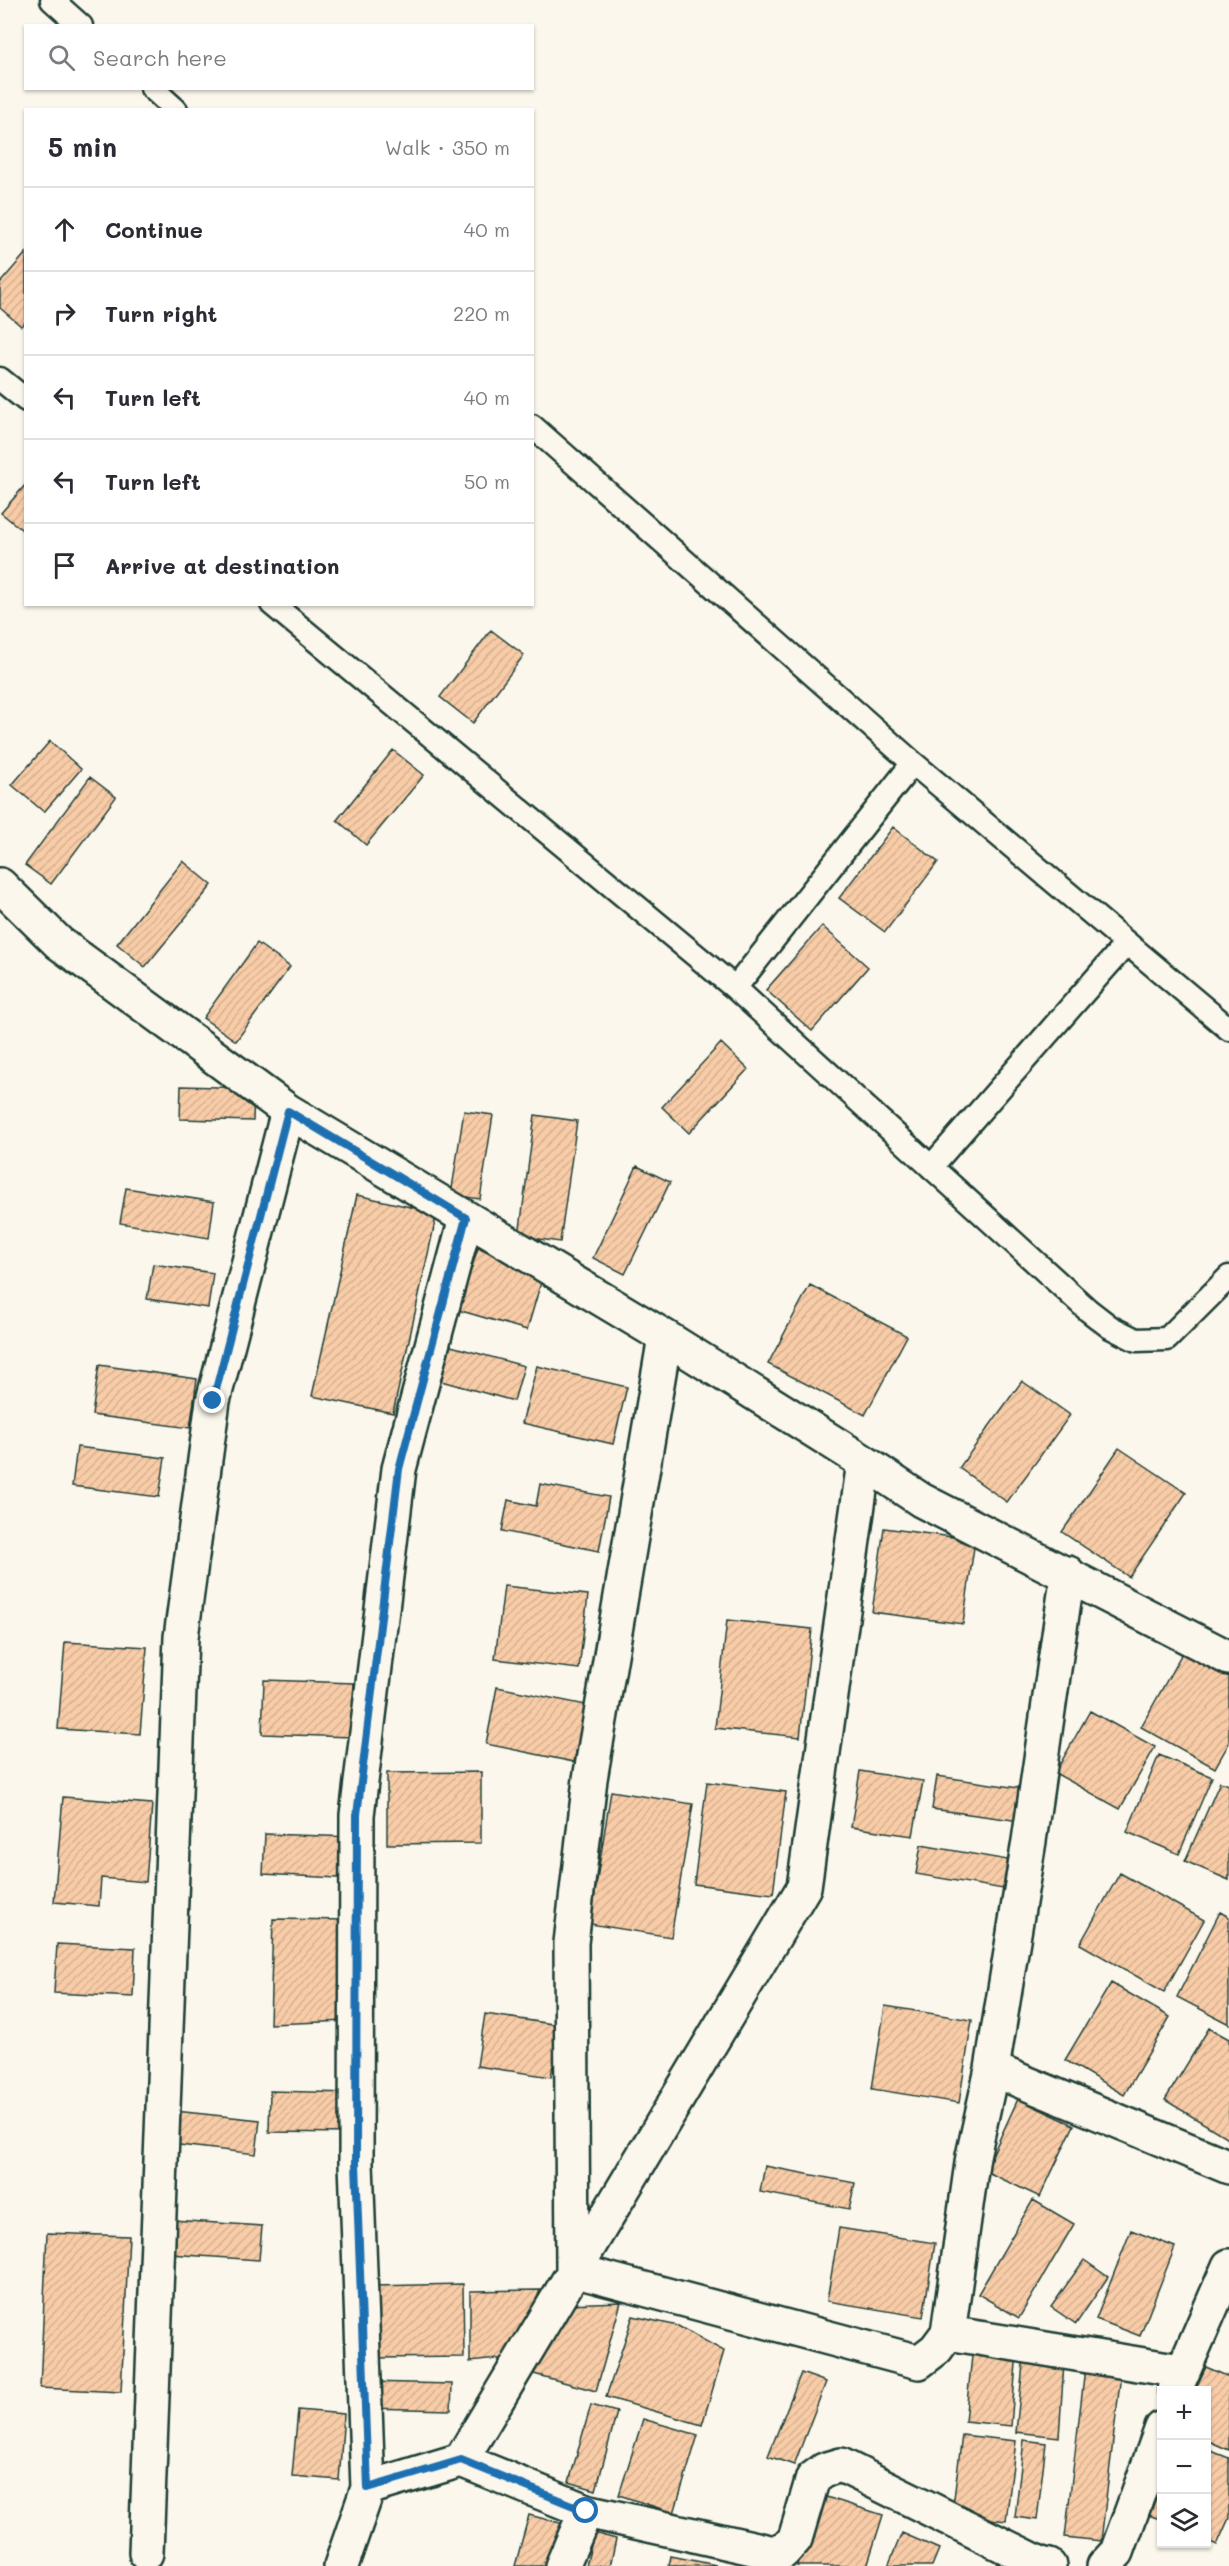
<!DOCTYPE html>
<meta charset="utf-8">
<style>
:root{--surface:#fff;--page:#f2f2f3;--text:#2b2b33;--muted:#7c7c81;--line:#e1e1e2}
body{margin:0;font-family:Mali,sans-serif;background:var(--page);color:var(--text)}
.controls{position:absolute;right:18px;bottom:18px;display:grid;overflow:hidden;border-radius:0px;box-shadow:0 2px 4px #0004}
.controls button{width:54px;height:54px;display:grid;place-items:center;padding:0;border:0;border-bottom:2px solid var(--line);background:var(--surface);color:var(--text);font:30px sans-serif}
.stop{position:absolute;width:18px;height:18px;margin:-14px;border:4px solid #1f6fb2;border-radius:50%;background:#fff}
.stop.end{background:#1f6fb2;border-color:#fff;box-shadow:0 2px 6px #0008}
.list{margin:0;padding:0;list-style:none}
h2{display:flex;justify-content:space-between;align-items:center;height:78px;margin:0;padding:0 24px;font-size:26px}
h2 small{font-size:20px;font-weight:400;color:var(--muted)}
.list li{display:grid;grid-template-columns:39px 1fr auto;gap:18px;align-items:center;box-sizing:border-box;height:84px;padding:0 24px;border-top:2px solid var(--line)}
.list b{display:block;font-size:22px;white-space:nowrap}
.list em{font-size:20px;font-style:normal;color:var(--muted)}
.icon{flex:none;width:33px;height:33px;fill:none;stroke:currentColor;stroke-width:2;stroke-linecap:round;stroke-linejoin:round}
.map{position:relative;flex:none;width:1229px;height:2566px;overflow:hidden}
.search{position:absolute;background:var(--surface);box-shadow:0 2px 4px #0004;left:24px;top:24px;width:510px;height:66px;display:flex;align-items:center;gap:15px;box-sizing:border-box;padding:0 21px;border-radius:0px;color:var(--muted);font-size:22px}
.panel{position:absolute;background:var(--surface);box-shadow:0 2px 4px #0004;left:24px;top:108px;width:510px;height:498px;border-radius:0px}
.map>svg:first-child{display:block}
.building{fill:url(#building-hatch);stroke:#1f3d34;stroke-width:1.5}
.lines{fill:none;stroke-linecap:round;stroke-linejoin:round}
.lane-casing{stroke:#1f3d34;stroke-width:27}
.street-casing{stroke:#1f3d34;stroke-width:38}
.lane{stroke:#fbf7ec;stroke-width:22}
.street{stroke:#fbf7ec;stroke-width:33}
.route{stroke:#1f6fb2;stroke-width:8}
</style>
<div class="map">
<svg width="1229" height="2566" viewBox="0 0 1229 2566">
<defs>
<pattern id="building-hatch" width="6" height="6" patternUnits="userSpaceOnUse" patternTransform="scale(1.5)"><rect width="6" height="6" fill="#f9cca8"/><path d="M-1 1l2-2M0 6l6-6M5 7l2-2" fill="none" stroke="#d5b091"/></pattern>
</defs>
<rect width="100%" height="100%" fill="#fbf7ec"/>
<filter id="ink" filterUnits="userSpaceOnUse"><feTurbulence type="fractalNoise" baseFrequency=".0167" numOctaves="2"/><feDisplacementMap in="SourceGraphic" scale="12" xChannelSelector="R" yChannelSelector="G"/><feConvolveMatrix kernelMatrix="1 2 1 2 8 2 1 2 1" color-interpolation-filters="sRGB"/></filter>
<g filter="url(#ink)">
<path class="building" d="M26,253V321L21,326L0,308V283Z
M26,484V533L1,513Z
M491,630L524,655L473,723L440,697Z
M50,741L81,769L44,812L12,785Z
M393,750L424,775L366,845L337,820Z
M90,777L116,797L51,884L25,865Z
M893,827L938,862L885,932L839,898Z
M183,861L212,885L145,967L117,944Z
M822,926L868,967L812,1031L766,990Z
M257,943L290,967L236,1041L203,1018Z
M721,1043L748,1069L689,1133L662,1107Z
M181,1086L254,1088L253,1121L180,1119Z
M464,1111L493,1115L480,1199L451,1195Z
M535,1115L577,1121L560,1242L519,1236Z
M637,1166L670,1182L625,1274L593,1258Z
M126,1188L214,1202L209,1238L120,1223Z
M357,1195L437,1213L393,1413L312,1396Z
M478,1248L545,1269L527,1330L458,1310Z
M153,1264L213,1273L208,1308L147,1299Z
M810,1285L907,1336L865,1415L768,1364Z
M440,1343L524,1366L514,1401L430,1378Z
M99,1365L197,1379L190,1428L92,1415Z
M537,1366L627,1387L613,1444L522,1423Z
M1022,1381L1070,1415L1007,1502L959,1468Z
M77,1447L165,1458L159,1497L72,1486Z
M1119,1448L1186,1493L1129,1577L1062,1532Z
M540,1484L609,1497L599,1551L502,1531L508,1500L536,1506Z
M884,1528L975,1540L963,1624L872,1612Z
M504,1586L588,1595L579,1669L495,1659Z
M727,1620L812,1629L800,1737L715,1728Z
M65,1642L147,1647L140,1734L58,1729Z
M1186,1646L1229,1670V1743L1215,1768L1141,1727Z
M264,1680L354,1683L351,1737L262,1734Z
M497,1687L586,1705L574,1762L486,1744Z
M1090,1711L1155,1747L1120,1809L1055,1773Z
M1159,1755L1212,1777L1179,1854L1127,1832Z
M860,1771L923,1781L913,1836L851,1827Z
M481,1772V1843L387,1844V1773Z
M937,1776L1025,1789L1020,1821L932,1809Z
M707,1782L786,1792L773,1894L694,1884Z
M1220,1782L1229,1785V1880L1185,1861Z
M611,1791L693,1804L671,1937L590,1924Z
M63,1797L152,1804L146,1882L101,1878L99,1906L54,1902Z
M265,1834L353,1837L356,1879L263,1874Z
M921,1845L1008,1860L1003,1889L916,1874Z
M1120,1873L1204,1920L1164,1992L1080,1944Z
M1220,1912L1229,1917V2024L1177,1997Z
M273,1919L351,1920L349,2021L270,2024Z
M57,1944L135,1948L133,1997L54,1993Z
M1111,1983L1170,2017L1124,2095L1065,2060Z
M885,2006L972,2020L959,2103L872,2089Z
M485,2014L559,2025L551,2077L477,2066Z
M1209,2028L1229,2039V2139L1165,2100Z
M270,2091L351,2093L350,2133L269,2132Z
M1018,2099L1074,2125L1040,2197L985,2171Z
M175,2111L260,2120L256,2154L171,2144Z
M765,2166L855,2183L849,2209L760,2192Z
M1033,2200L1074,2224L1019,2318L978,2294Z
M172,2220L262,2226L259,2260L170,2254Z
M839,2228L935,2243L923,2317L827,2301Z
M1131,2230L1175,2247L1140,2336L1096,2319Z
M47,2233L129,2236L121,2392L40,2388Z
M1084,2260L1108,2277L1076,2324L1051,2307Z
M463,2284L464,2357L374,2358L373,2286Z
M540,2290L515,2357L470,2362V2291Z
M621,2302L596,2391L523,2371L567,2304Z
M633,2316L678,2326L724,2351L702,2425L606,2397Z
M973,2347L1017,2351L1011,2426L965,2421Z
M1024,2355L1064,2363L1059,2437L1016,2432Z
M1206,2367L1229,2377V2450L1206,2440V2390H1195Z
M1085,2369L1121,2374L1101,2541L1065,2537Z
M801,2373L826,2382L794,2465L768,2456Z
M367,2382L452,2384L451,2410L366,2408Z
M591,2405L617,2412L596,2490L569,2482Z
M298,2410L344,2414L339,2480L292,2476Z
M643,2419L698,2435L674,2513L619,2495Z
M962,2435L1016,2441L1006,2521L952,2514Z
M1024,2440L1046,2443L1037,2520L1015,2517Z
M1206,2449L1229,2458V2518L1217,2545L1206,2540Z
M1162,2479V2520L1146,2514Z
M820,2495L883,2515L867,2566H797Z
M529,2515L568,2525L553,2566H515Z
M594,2533L616,2539L610,2566H586Z
M902,2533L939,2549L932,2566H888Z
M671,2556L716,2565L715,2566H669Z"/>
<g class="lines">
<defs>
<path id="lane" d="M52,0L81,26
M152,88L176,110
M0,379L26,400
M532,426L913,763L1229,1029
M272,604L735,988L1088,1310L1110,1327L1136,1340L1167,1339L1229,1277
M735,988L913,763
M931,1167L1127,943"/>
<path id="street" d="M0,885L59,943L288,1111L665,1337L864,1462L804,1887L461,2460L586,2511L562,2566
M665,1337L590,1779L571,1943L573,2270L919,2362L936,2349L948,2333
M864,1462L921,1500L1229,1658
M1068,1573L1029,1841L992,2069L973,2156L948,2333L1181,2371
M992,2069L1229,2167
M1175,2390L1229,2266
M461,2460L368,2488L356,2163L357,1815L399,1469L466,1218
M586,2511L770,2552H783L795,2539L813,2478L824,2470L841,2465L1041,2564L1049,2566
M146,2553L181,1637L213,1401L288,1111
M341,2566L368,2488
M1104,2566L1117,2552L1162,2428"/>
</defs>
<use href="#lane" class="lane-casing"/>
<use href="#street" class="street-casing"/>
<use href="#lane" class="lane"/>
<use href="#street" class="street"/>
</g>
</g>
<g class="lines" filter="url(#ink)">
<path class="route" d="M213,1401L288,1111L466,1218L399,1469L357,1815L356,2163L368,2488L461,2460L586,2511"/>
</g>
</svg>
<div class="controls">
<button>+</button>
<button>−</button>
<button><svg class="icon" aria-label="layers" viewBox="0 0 24 24"><path d="M12 4l9 5-9 5-9-5zM3 14l9 5 9-5"/></svg></button>
</div>
<div class="stop" style="left:586px;top:2511px"></div>
<div class="stop end" style="left:213px;top:1401px"></div>
<div class="search"><svg class="icon" aria-label="search" viewBox="0 0 24 24"><circle cx="10" cy="10" r="6"/><path d="M15 15l6 6"/></svg>Search here</div>
<section class="panel">
<h2>5 min<small>Walk · 350 m</small></h2>
<ul class="list">
<li><svg class="icon" aria-label="ahead" viewBox="0 0 24 24"><path d="M12 20V5M6 11l6-6 6 6"/></svg><div><b>Continue</b></div><em>40 m</em></li>
<li><svg class="icon" aria-label="right" viewBox="0 0 24 24"><path d="M7 20v-9h11M14 6l5 5-5 5"/></svg><div><b>Turn right</b></div><em>220 m</em></li>
<li><svg class="icon" aria-label="left" viewBox="0 0 24 24"><path d="M17 20v-9H6M10 6l-5 5 5 5"/></svg><div><b>Turn left</b></div><em>40 m</em></li>
<li><svg class="icon" aria-label="left" viewBox="0 0 24 24"><path d="M17 20v-9H6M10 6l-5 5 5 5"/></svg><div><b>Turn left</b></div><em>50 m</em></li>
<li><svg class="icon" aria-label="arrive" viewBox="0 0 24 24"><path d="M6 21V4h12l-3 4 3 4H6"/></svg><div><b>Arrive at destination</b></div></li>
</ul>
</section>
</div>
